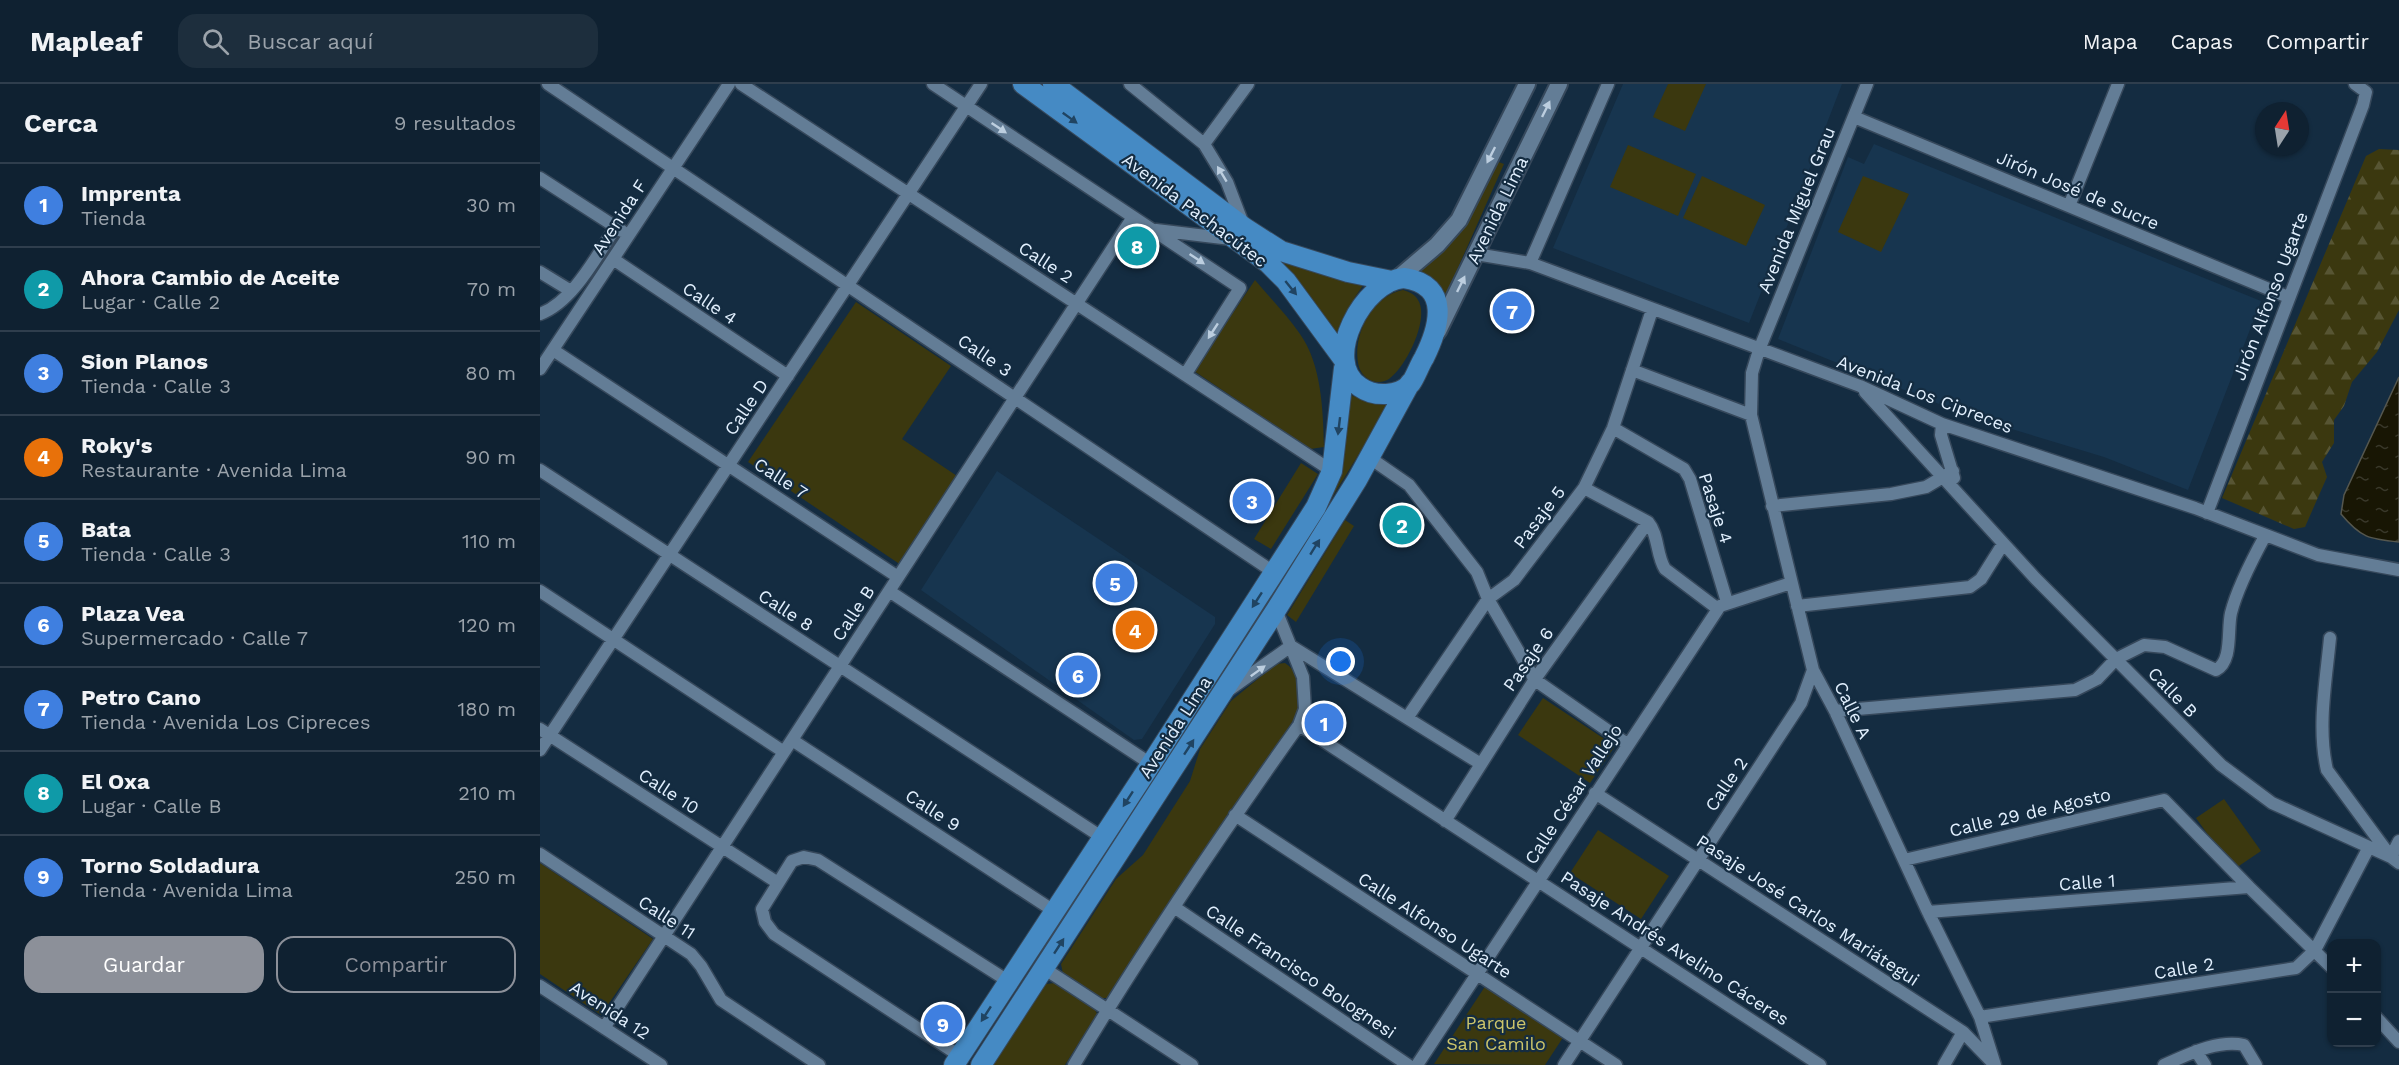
<!DOCTYPE html>
<html lang="es">
<meta charset="utf-8">
<style>
:root{--surface:#0f2131;--page:#1d2e3d;--text:#f1f3f6;--muted:#9ba3ab;--line:#2f3e4d;--accent:#8c9099}
body{margin:0;font-family:"Work Sans",sans-serif;background:var(--page);color:var(--text)}
.controls{position:absolute;right:18px;bottom:18px;display:grid;overflow:hidden;border-radius:12px;box-shadow:0 2px 4px #0004}
.controls button{width:54px;height:54px;display:grid;place-items:center;padding:0;border:0;border-bottom:2px solid var(--line);background:var(--surface);color:var(--text);font:30px sans-serif}
.compass{position:absolute;left:1715px;top:18px;width:54px;height:54px;border-radius:50%;background:var(--surface);box-shadow:0 2px 4px #0004;rotate:12deg}
.you{position:absolute;left:801px;top:578px;width:21px;height:21px;margin:-15px;border:4px solid #fff;border-radius:50%;background:#1a73e8;box-shadow:0 0 0 9px #1a73e833}
.badge{display:grid;place-items:center;width:39px;height:39px;border-radius:50%;background:var(--accent);color:#fff;font-size:20px;font-weight:700}
.pin{position:absolute;translate:-50% -50%;border:3px solid #fff;box-shadow:0 2px 6px #0006}
.list{margin:0;padding:0;list-style:none}
h2{display:flex;justify-content:space-between;align-items:center;height:78px;margin:0;padding:0 24px;font-size:26px}
h2 small{font-size:20px;font-weight:400;color:var(--muted)}
.list li{display:grid;grid-template-columns:39px 1fr auto;gap:18px;align-items:center;box-sizing:border-box;height:84px;padding:0 24px;border-top:2px solid var(--line)}
.list b{display:block;font-size:22px;white-space:nowrap}
.list p{margin:0;font-size:20px;white-space:nowrap;color:var(--muted)}
.list em{font-size:20px;font-style:normal;color:var(--muted)}
.actions{display:flex;gap:12px;padding:18px 24px}
.actions a{flex:1;padding:14px 0;border:2px solid var(--accent);border-radius:18px;text-align:center;font-size:21px;color:var(--accent)}
.actions .main{background:var(--accent);color:#fff}
.icon{flex:none;width:33px;height:33px;fill:none;stroke:currentColor;stroke-width:2;stroke-linecap:round;stroke-linejoin:round}
.map{position:relative;flex:none;width:1859px;height:981px;overflow:hidden}
header{display:flex;align-items:center;gap:36px;box-sizing:border-box;height:84px;padding:0 30px;background:var(--surface);border-bottom:2px solid var(--line)}
header strong{font-size:28px}
nav{display:flex;gap:33px;margin-inline-start:auto;font-size:21px}
.search{width:420px;height:54px;background:var(--page);display:flex;align-items:center;gap:15px;box-sizing:border-box;padding:0 21px;border-radius:18px;color:var(--muted);font-size:22px}
main{display:flex}
aside{flex:1;background:var(--surface)}
.map>svg:first-child{display:block}
.built{fill:#17354f}
.green{fill:#3b380f}
.forest{fill:url(#forest-firs)}
.water{fill:url(#water-ripples);stroke:#55574f;stroke-width:1.5}
.lines{fill:none;stroke-linecap:round;stroke-linejoin:round}
.minor-casing{stroke:#36485b;stroke-width:15}
.secondary-casing{stroke:#36485b;stroke-width:20}
.primary-casing{stroke:#36485b;stroke-width:22}
.minor{stroke:#637d96;stroke-width:12}
.secondary{stroke:#637d96;stroke-width:16}
.primary{stroke:#458ac4;stroke-width:20}
.oneway{fill:#bccedf}
.oneway2{fill:#204462}
.labels{text-anchor:middle;dominant-baseline:central;stroke-width:4.5;stroke-linejoin:round;paint-order:stroke}
.street-label{font-size:18px;fill:#e2f0fe;stroke:#142c41}
.park-label{font-size:18px;fill:#cdc56a;stroke:#142c41}
</style>
<header>
<strong>Mapleaf</strong>
<div class="search"><svg class="icon" aria-label="search" viewBox="0 0 24 24"><circle cx="10" cy="10" r="6"/><path d="M15 15l6 6"/></svg>Buscar aquí</div>
<nav><a>Mapa</a><a>Capas</a><a>Compartir</a></nav>
</header>
<main>
<aside>
<h2>Cerca<small>9 resultados</small></h2>
<ul class="list">
<li><span class="badge" style="background:#3f7fe0">1</span><div><b>Imprenta</b><p>Tienda</p></div><em>30 m</em></li>
<li><span class="badge" style="background:#0f9aa8">2</span><div><b>Ahora Cambio de Aceite</b><p>Lugar · Calle 2</p></div><em>70 m</em></li>
<li><span class="badge" style="background:#3f7fe0">3</span><div><b>Sion Planos</b><p>Tienda · Calle 3</p></div><em>80 m</em></li>
<li><span class="badge" style="background:#e8710a">4</span><div><b>Roky's</b><p>Restaurante · Avenida Lima</p></div><em>90 m</em></li>
<li><span class="badge" style="background:#3f7fe0">5</span><div><b>Bata</b><p>Tienda · Calle 3</p></div><em>110 m</em></li>
<li><span class="badge" style="background:#3f7fe0">6</span><div><b>Plaza Vea</b><p>Supermercado · Calle 7</p></div><em>120 m</em></li>
<li><span class="badge" style="background:#3f7fe0">7</span><div><b>Petro Cano</b><p>Tienda · Avenida Los Cipreces</p></div><em>180 m</em></li>
<li><span class="badge" style="background:#0f9aa8">8</span><div><b>El Oxa</b><p>Lugar · Calle B</p></div><em>210 m</em></li>
<li><span class="badge" style="background:#3f7fe0">9</span><div><b>Torno Soldadura</b><p>Tienda · Avenida Lima</p></div><em>250 m</em></li>
</ul>
<div class="actions"><a class="main">Guardar</a><a>Compartir</a></div>
</aside>
<div class="map">
<svg width="1859" height="981" viewBox="0 0 1859 981">
<defs>
<pattern id="forest-firs" width="22" height="20" patternUnits="userSpaceOnUse" patternTransform="scale(1.5)"><rect width="22" height="20" fill="#3b380f"/><path d="M5 1l3.5 6h-7zM16 11l3.5 6h-7z" fill="#575533"/></pattern>
<pattern id="water-ripples" width="26" height="14" patternUnits="userSpaceOnUse" patternTransform="scale(1.5)"><rect width="26" height="14" fill="#181604"/><path d="M2 4q2-2 4 0t4 0M15 11q2-2 4 0t4 0" fill="none" stroke="#39382a"/></pattern>
</defs>
<rect width="100%" height="100%" fill="#142c41"/>
<path class="built" d="M1083,0H1302L1259,112L1254,113L1252,118L1255,122L1209,239L1013,164Z
M1334,60L1721,217L1648,406L1564,373L1429,332L1238,255L1308,73L1324,80Z
M457,387L675,533V540L602,655L594,656L381,506Z"/>
<path class="green" d="M1128,0H1166L1145,47L1113,33Z
M1088,61L1156,90L1138,132L1070,103Z
M956,77L964,80L905,213L877,190L879,184C922,157 935,121 956,77Z
M1162,92L1225,121L1206,162L1143,134Z
M1323,92L1369,110L1341,168L1298,148Z
M717,159L824,200L815,213L797,248L794,250Z
M715,196C730,214 747,231 760,250C782,281 783,327 784,363L770,365L654,287Z
M863,206C869,208 875,210 878,216C890,235 866,283 849,295C838,302 823,296 819,283C811,254 831,212 863,206Z
M316,218L411,282L362,355L420,394L361,481L208,378Z
M810,311L830,318L850,319L779,435C797,391 807,362 808,315Z
M761,379L778,390L731,465L714,455Z
M805,436L814,442L756,538L747,531Z
M745,579C762,589 762,616 756,632L573,914H560L523,890L521,880L576,795L603,771L650,697L660,665L691,617L736,580Z
M1003,614L1075,662L1050,699L978,651Z
M1684,715L1721,767L1693,786L1656,734Z
M1058,746L1129,792L1101,835L1030,789Z
M0,779L113,855L61,931L0,890Z
M515,899L554,923L557,930L525,981H452L503,904L506,900Z
M946,901L1024,952L1005,981L894,980Z"/>
<path class="forest" d="M1839,65L1859,66V226L1837,268L1812,298L1804,322L1794,336V359L1782,378L1787,393L1765,443L1754,445L1682,414L1826,72Z"/>
<path class="water" d="M1859,293V458C1829,455 1821,454 1801,430L1804,411Z"/>
<g class="lines">
<defs>
<path id="minor" d="M8,0L735,489
M201,0L792,387
M393,0L700,204L645,291
M590,0L664,60L687,98L703,140
M1327,0L1219,266L1212,289L1211,331L1273,586L1295,627L1388,828L1440,933L1455,981
M1314,33L1748,213
M664,60L708,0
M0,94L82,147
M1529,122L1578,0
M616,146L691,155
M936,170L990,179L1320,302L1402,340L1655,424L1778,471L1859,486
M73,175L248,292
M990,179L1068,0
M0,188L31,207
M0,230C33,218 57,171 76,143
M13,266L358,493
M0,285L189,0
M1092,286L1211,331
M1325,308L1495,494L1681,681L1732,719L1851,773L1859,779
M1402,340L1401,351L1414,394
M1073,344L1144,385L1150,395L1187,518
M830,374L869,401L937,488L948,515L995,596L1087,660
M0,386L563,754
M1044,404L1108,438C1119,451 1116,471 1125,485L1178,525
M1232,422L1351,410L1386,403L1413,387
M1667,429L1823,21L1826,8L1815,0
M0,507L244,668
M349,507L611,680
M1257,522L1430,503L1441,495L1463,460
M1790,554C1786,597 1777,644 1787,686L1851,773L1859,757
M751,562L941,680
M686,608L751,562
M1295,627L1535,606L1557,595L1576,575L1604,561L1625,563L1676,586C1693,577 1687,546 1691,529C1697,505 1713,474 1725,452
M867,634L948,515L974,496L1044,404L1073,344L1112,226
M759,641L1280,981
M0,645L238,799
M252,656L514,827
M0,666L441,0
M1055,709L1423,948L1453,979
M695,731L1076,981
M905,737L995,595L1108,438
M0,770L151,870L161,882L181,916L279,981
M1364,776L1624,716L1709,803L1792,884
M634,823L868,981
M1388,828L1709,803
M505,885L652,981
M0,902L121,981
M1440,933L1756,884L1775,866L1829,763
M1836,933L1859,958
M64,944L593,133
M1656,967L1665,981
M420,972L234,850L225,838L222,825L252,777L264,773L278,776L468,897
M534,981C604,864 680,752 759,641L765,625L763,593L736,526
M877,981L1180,522L1251,499
M1024,981L1261,619L1273,586
M1404,981L1423,948
M1624,981C1647,971 1678,955 1704,961L1716,981"/>
<path id="secondary" d="M857,195L897,161L919,136L987,0
M898,247L1019,0"/>
<path id="primary" d="M483,0L728,179L746,197L804,276
M513,0L705,144L741,167L808,188L852,197
M864,194C912,201 899,244 884,274C879,282 876,292 871,299C859,313 834,313 820,303C780,277 824,196 864,194Z
M414,981L611,680L776,423L792,387L804,284
M441,981L736,526L817,396L870,299"/>
</defs>
<use href="#minor" class="minor-casing"/>
<use href="#secondary" class="secondary-casing"/>
<use href="#primary" class="primary-casing"/>
<use href="#minor" class="minor"/>
<use href="#secondary" class="secondary"/>
<use href="#primary" class="primary"/>
</g>
<defs><path id="oneway-solid" d="M-6-.8H1V-3.2L6.5 0L1 3.2V.8H-6Z" transform="scale(1.5)"/></defs>
<g class="oneway">
<use href="#oneway-solid" transform="translate(1006 25) rotate(-64)"/>
<use href="#oneway-solid" transform="translate(459 44) rotate(34)"/>
<use href="#oneway-solid" transform="translate(951 71) rotate(117)"/>
<use href="#oneway-solid" transform="translate(682 90) rotate(-121)"/>
<use href="#oneway-solid" transform="translate(657 175) rotate(34)"/>
<use href="#oneway-solid" transform="translate(921 200) rotate(-64)"/>
<use href="#oneway-solid" transform="translate(673 247) rotate(123)"/>
<use href="#oneway-solid" transform="translate(718 587) rotate(-36)"/>
</g>
<g class="oneway2">
<use href="#oneway-solid" transform="translate(530 34) rotate(36)"/>
<use href="#oneway-solid" transform="translate(751 204) rotate(51)"/>
<use href="#oneway-solid" transform="translate(799 342) rotate(97)"/>
<use href="#oneway-solid" transform="translate(775 463) rotate(-58)"/>
<use href="#oneway-solid" transform="translate(717 516) rotate(123)"/>
<use href="#oneway-solid" transform="translate(649 663) rotate(-57)"/>
<use href="#oneway-solid" transform="translate(588 715) rotate(123)"/>
<use href="#oneway-solid" transform="translate(519 862) rotate(-57)"/>
<use href="#oneway-solid" transform="translate(446 930) rotate(123)"/>
</g>
<g class="labels">
<g class="street-label">
<text transform="translate(1538 106) rotate(23)">Jirón José de Sucre</text>
<text transform="translate(655 126) rotate(37)">Avenida Pachacútec</text>
<text transform="translate(957 126) rotate(-64)">Avenida Lima</text>
<text transform="translate(1256 126) rotate(-68)">Avenida Miguel Grau</text>
<text transform="translate(79 133) rotate(-57)">Avenida F</text>
<text transform="translate(506 178) rotate(33)">Calle 2</text>
<text transform="translate(1730 212) rotate(-69)">Jirón Alfonso Ugarte</text>
<text transform="translate(170 219) rotate(34)">Calle 4</text>
<text transform="translate(445 271) rotate(34)">Calle 3</text>
<text transform="translate(1385 310) rotate(21)">Avenida Los Cipreces</text>
<text transform="translate(206 323) rotate(-56)">Calle D</text>
<text transform="translate(241 394) rotate(33)">Calle 7</text>
<text transform="translate(1176 424) rotate(72)">Pasaje 4</text>
<text transform="translate(999 433) rotate(-53)">Pasaje 5</text>
<text transform="translate(246 526) rotate(33)">Calle 8</text>
<text transform="translate(313 529) rotate(-57)">Calle B</text>
<text transform="translate(988 575) rotate(-55)">Pasaje 6</text>
<text transform="translate(1633 608) rotate(46)">Calle B</text>
<text transform="translate(1313 626) rotate(64)">Calle A</text>
<text transform="translate(635 643) rotate(-57)">Avenida Lima</text>
<text transform="translate(1186 700) rotate(-56)">Calle 2</text>
<text transform="translate(129 707) rotate(33)">Calle 10</text>
<text transform="translate(1033 710) rotate(-57)">Calle César Vallejo</text>
<text transform="translate(393 726) rotate(33)">Calle 9</text>
<text transform="translate(1490 728) rotate(-13)">Calle 29 de Agosto</text>
<text transform="translate(1547 798) rotate(-4)">Calle 1</text>
<text transform="translate(1268 826) rotate(33)">Pasaje José Carlos Mariátegui</text>
<text transform="translate(127 833) rotate(33)">Calle 11</text>
<text transform="translate(895 841) rotate(33)">Calle Alfonso Ugarte</text>
<text transform="translate(1135 864) rotate(33)">Pasaje Andrés Avelino Cáceres</text>
<text transform="translate(1644 884) rotate(-9)">Calle 2</text>
<text transform="translate(761 887) rotate(34)">Calle Francisco Bolognesi</text>
<text transform="translate(70 926) rotate(33)">Avenida 12</text>
</g>
<g class="park-label">
<text x="956" y="938">Parque<tspan x="956" dy="21">San Camilo</tspan></text>
</g>
</g>
</svg>
<div class="controls">
<button>+</button>
<button>−</button>
</div>
<svg class="compass" viewBox="-18 -18 36 36"><path d="M0-13l5 13h-10z" fill="#e53935"/><path d="M0 13l5-13h-10z" fill="#9ba3ab"/></svg>
<div class="you"></div>
<div class="pin badge" style="left:784px;top:639px;background:#3f7fe0">1</div>
<div class="pin badge" style="left:862px;top:441px;background:#0f9aa8">2</div>
<div class="pin badge" style="left:712px;top:417px;background:#3f7fe0">3</div>
<div class="pin badge" style="left:595px;top:546px;background:#e8710a">4</div>
<div class="pin badge" style="left:575px;top:499px;background:#3f7fe0">5</div>
<div class="pin badge" style="left:538px;top:591px;background:#3f7fe0">6</div>
<div class="pin badge" style="left:972px;top:227px;background:#3f7fe0">7</div>
<div class="pin badge" style="left:597px;top:162px;background:#0f9aa8">8</div>
<div class="pin badge" style="left:403px;top:940px;background:#3f7fe0">9</div>
</div>
</main>
